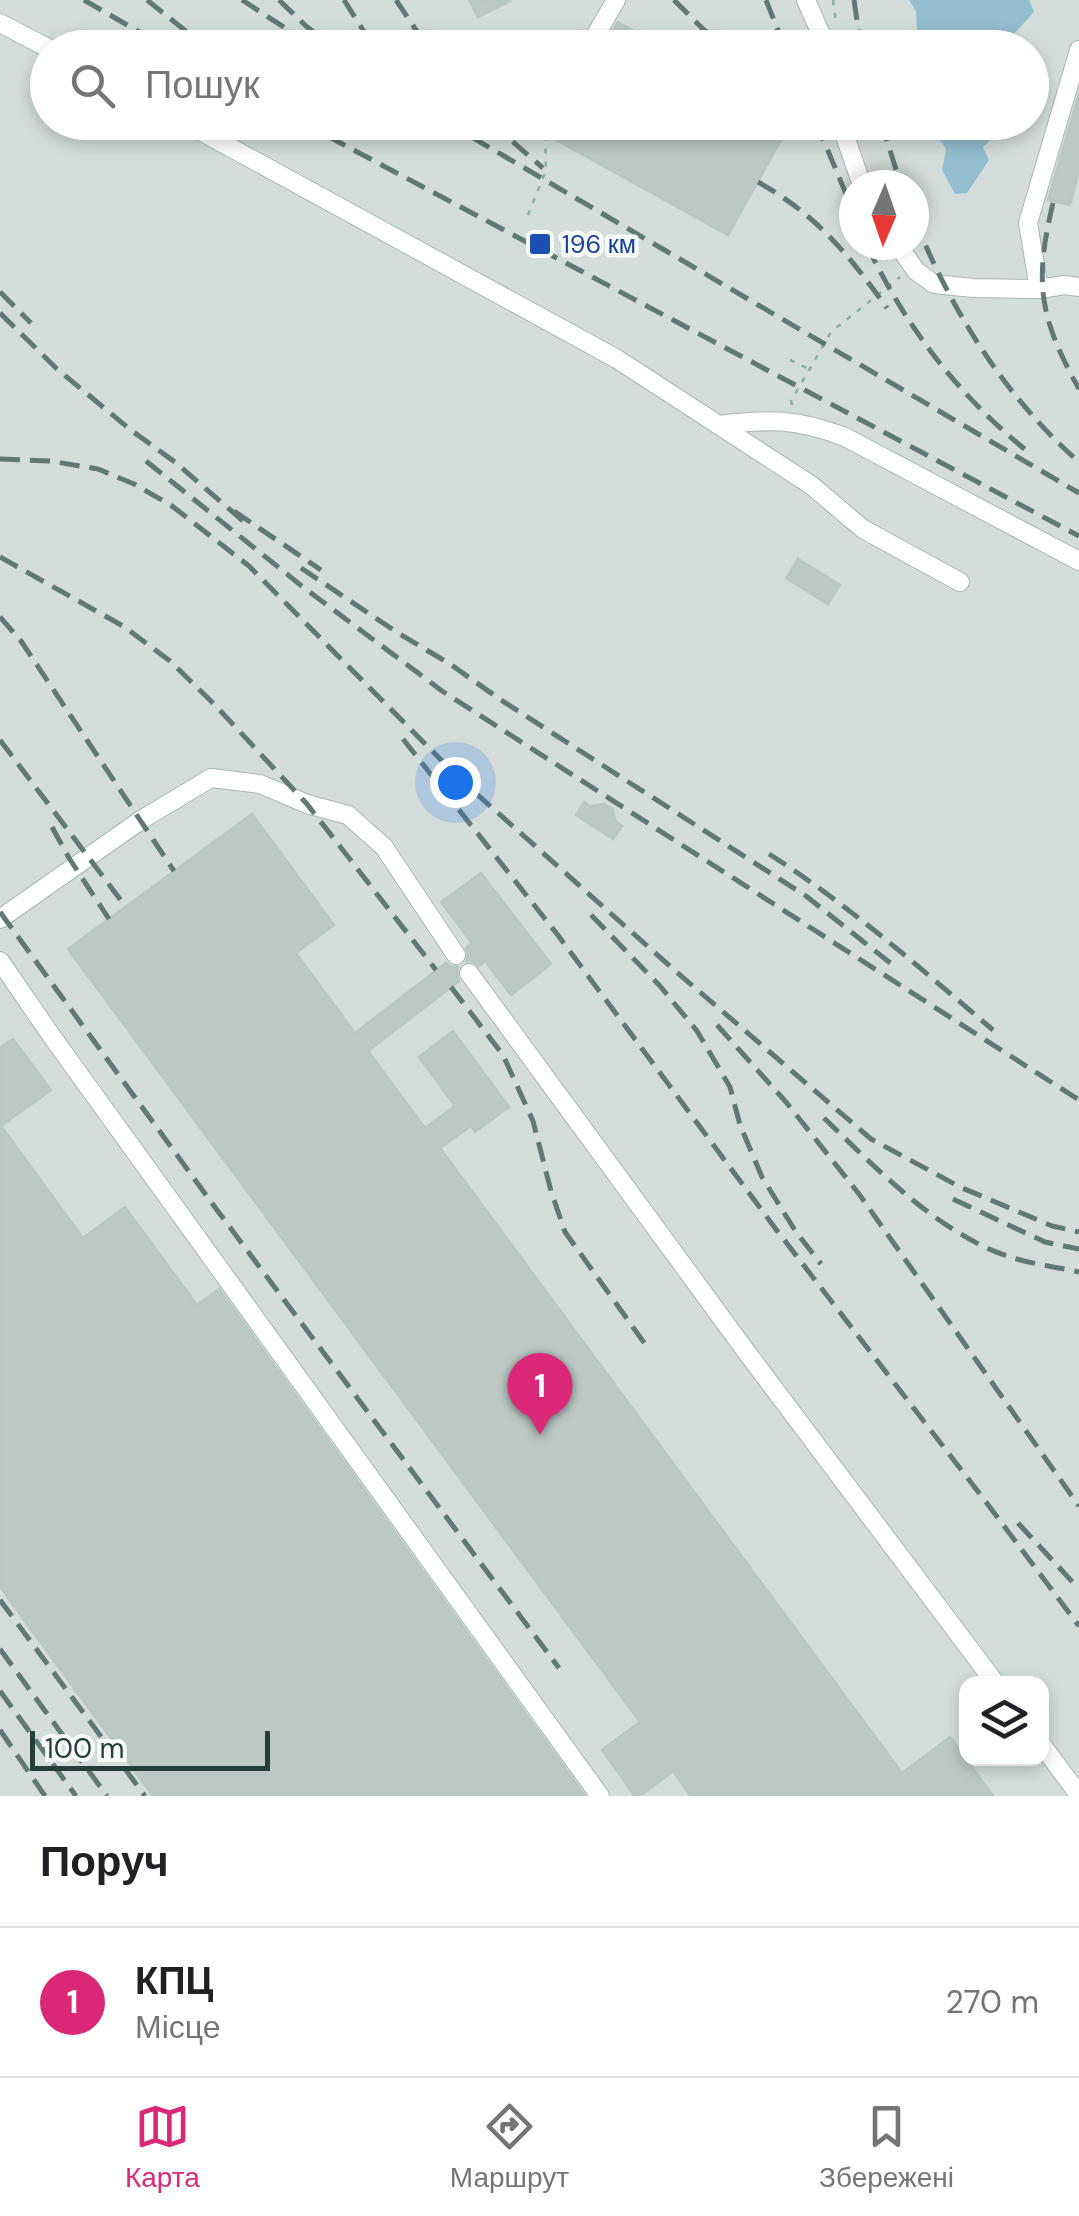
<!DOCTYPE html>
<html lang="uk">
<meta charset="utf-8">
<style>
:root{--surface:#fff;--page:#f2f2f2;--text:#202124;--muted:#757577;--line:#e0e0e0;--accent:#db2777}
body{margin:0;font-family:"DM Sans",sans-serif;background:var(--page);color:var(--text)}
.controls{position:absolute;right:30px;bottom:30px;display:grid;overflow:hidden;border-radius:20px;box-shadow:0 5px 15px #0003}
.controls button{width:90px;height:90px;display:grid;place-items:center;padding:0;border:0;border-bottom:2px solid var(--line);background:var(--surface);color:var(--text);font:50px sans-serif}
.compass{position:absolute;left:839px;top:170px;width:90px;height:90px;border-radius:50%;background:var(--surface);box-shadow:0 5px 15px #0003;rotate:182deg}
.scale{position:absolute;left:30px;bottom:25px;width:240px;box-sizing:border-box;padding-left:10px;border:5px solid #263e3a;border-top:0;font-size:28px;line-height:35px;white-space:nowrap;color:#263e3a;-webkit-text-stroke:8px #f6faf8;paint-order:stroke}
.you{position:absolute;left:455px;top:782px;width:35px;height:35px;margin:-25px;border:8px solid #fff;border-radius:50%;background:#1a73e8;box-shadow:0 0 0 15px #1a73e833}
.badge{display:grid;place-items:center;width:65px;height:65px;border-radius:50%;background:var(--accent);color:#fff;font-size:32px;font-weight:700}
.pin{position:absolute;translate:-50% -82px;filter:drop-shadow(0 2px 5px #0008)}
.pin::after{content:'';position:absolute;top:52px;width:35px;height:30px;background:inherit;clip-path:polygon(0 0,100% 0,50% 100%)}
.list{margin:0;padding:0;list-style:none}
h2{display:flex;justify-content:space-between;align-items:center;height:130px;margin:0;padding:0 40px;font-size:42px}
h2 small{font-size:32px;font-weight:400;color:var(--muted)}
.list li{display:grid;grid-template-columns:65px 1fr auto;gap:30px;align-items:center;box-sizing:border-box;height:150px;padding:0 40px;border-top:2px solid var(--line)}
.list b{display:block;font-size:38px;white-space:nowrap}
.list p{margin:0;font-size:32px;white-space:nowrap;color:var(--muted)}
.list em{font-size:32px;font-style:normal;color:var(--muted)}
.icon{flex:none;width:55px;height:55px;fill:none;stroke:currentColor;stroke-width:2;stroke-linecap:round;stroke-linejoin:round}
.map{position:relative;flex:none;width:1079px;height:1796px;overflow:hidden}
.search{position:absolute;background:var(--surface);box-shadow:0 5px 15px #0003;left:30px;right:30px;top:30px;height:110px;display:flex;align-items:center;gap:25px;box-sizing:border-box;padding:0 35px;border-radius:55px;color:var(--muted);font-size:38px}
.sheet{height:280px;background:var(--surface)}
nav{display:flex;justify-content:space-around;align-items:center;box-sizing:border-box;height:140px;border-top:2px solid var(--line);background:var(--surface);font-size:28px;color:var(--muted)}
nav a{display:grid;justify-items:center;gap:5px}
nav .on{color:var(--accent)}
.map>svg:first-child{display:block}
.built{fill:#d4ddda;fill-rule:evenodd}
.water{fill:#92bece}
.building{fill:#bbc8c4;stroke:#b8c7c2;stroke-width:2.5}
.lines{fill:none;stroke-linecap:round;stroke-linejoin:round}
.minor-casing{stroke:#a9b5b2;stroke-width:20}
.path{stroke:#89aea7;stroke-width:2.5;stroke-dasharray:5 8;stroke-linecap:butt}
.minor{stroke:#fff;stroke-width:18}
.rail{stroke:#617975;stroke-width:5;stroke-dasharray:20 10;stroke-linecap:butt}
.transit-dot{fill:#1a4fb4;stroke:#f6faf8;stroke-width:4}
.labels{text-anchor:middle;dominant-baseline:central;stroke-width:9;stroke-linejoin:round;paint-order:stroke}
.transit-label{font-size:25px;fill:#164399;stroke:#f6faf8;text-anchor:start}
</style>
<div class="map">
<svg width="1079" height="1796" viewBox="0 0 1079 1796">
<rect width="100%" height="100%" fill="#e6edeb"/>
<path class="built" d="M0,0H1079V1796H0ZM48,48H1032V122H48ZM854,185H914V245H854ZM966,1684H1042V1758H966Z"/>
<path class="water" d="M909,0H1029L1034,12L1002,47H918L916,11Z
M935,123H1000L997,134L983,147L989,160L967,193L955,194L942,170L946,149L934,130Z"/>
<path class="building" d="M469,0H512L478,17Z
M618,22L664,48H603Z
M1079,94V171L1070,205L1048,200Z
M559,122H791L728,235L551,137Z
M798,559L840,585L828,604L786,578Z
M584,802L590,806L604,804L613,809L615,821L622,826L613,839L576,815Z
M252,814L334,925L296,953L355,1033L446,963L451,967H458L457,973L459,981L368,1051L425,1128L455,1106L419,1057L453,1031L509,1107L475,1132L471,1126L440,1148L902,1773L950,1737L993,1796H691L673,1771L640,1796H635L602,1750L640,1722L68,949Z
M481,873L551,964L511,995L485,961L479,966L473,961H467L468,953L466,948L472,943L441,902Z
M13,1039L51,1090L1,1126L83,1238L125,1207L197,1305L219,1289L585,1796H153L0,1587V1048Z"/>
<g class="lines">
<defs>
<path id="minor" d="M806,0L827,48
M0,23L48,48
M588,48L616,0
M184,122L617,359L811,485L863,529L960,582
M840,122L862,185
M898,245L916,271L934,284L973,288L1039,289L1065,285L1079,287
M1039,289L1028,223L1079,50
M718,425C770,419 795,418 845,437L1079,561
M0,919L141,820L211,778L260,784L307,804L348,815L384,847L456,955
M0,961L53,1038L600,1796
M469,973L745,1350L996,1684
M1042,1745L1079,1795"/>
</defs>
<use href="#minor" class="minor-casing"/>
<path class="path" d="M833,0L836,21
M279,122L290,130
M528,215L546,170L545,132L549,122
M790,360L807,368
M792,405L791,401L831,332L900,277"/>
<use href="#minor" class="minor"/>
<path class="rail" d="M84,0L167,48
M147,0L207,48
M242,0L316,48
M279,0L306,26L334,48
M344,0L363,30L377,48
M396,0L428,48
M674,0L703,29L727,48
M766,0L785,48
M854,0L861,48
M301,122L1079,536
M446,122L1079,493
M490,122L543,168
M816,122L854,213
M881,122L901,185
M758,182C817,215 848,254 887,308
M1053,203C1034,283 1039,317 1079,389
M914,218C951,310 1004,396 1079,462
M867,245C905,326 958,395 1027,451
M0,292L31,323
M0,313L57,369L132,431L175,462L243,521
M0,459L50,461L98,469L134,484L172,506L249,566L461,780L672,968L871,1139L960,1187L1052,1226L1079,1232
M146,461L303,587L442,691L1079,1100
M234,511L321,570
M0,557L123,626L170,661L215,705L307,804L436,970
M301,568L398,633L450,664L501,700L806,896L894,966
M0,617L21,641L174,871
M403,739L557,934L775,1228L986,1502L1079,1626
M0,740L126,907
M52,827L69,858L109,919
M769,854C849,905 920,968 993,1030
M0,912L217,1210L559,1668
M591,915L660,986L697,1031L730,1087L740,1125L762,1177L796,1232L821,1264
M451,987L503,1055L533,1121L551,1191L565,1232L645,1344
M717,1025L786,1102L859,1194L1079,1506
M824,1118C876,1168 939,1234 1010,1257C1032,1264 1056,1267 1079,1272
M953,1199L1045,1242L1079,1249
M1018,1523L1079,1589
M0,1600L145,1796
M0,1649L107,1796
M0,1691L76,1796
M0,1730L45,1796"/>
</g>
<rect class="transit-dot" x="528" y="232" width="24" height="24" rx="5"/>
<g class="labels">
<g class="transit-label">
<text x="562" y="244">196 км</text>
</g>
</g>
</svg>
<div class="controls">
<button><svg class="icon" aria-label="layers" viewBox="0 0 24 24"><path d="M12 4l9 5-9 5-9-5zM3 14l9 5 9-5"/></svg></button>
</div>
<svg class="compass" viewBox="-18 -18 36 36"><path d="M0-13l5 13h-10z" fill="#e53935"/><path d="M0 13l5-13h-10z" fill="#757577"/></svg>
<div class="scale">100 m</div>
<div class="you"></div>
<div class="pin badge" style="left:540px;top:1435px">1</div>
<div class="search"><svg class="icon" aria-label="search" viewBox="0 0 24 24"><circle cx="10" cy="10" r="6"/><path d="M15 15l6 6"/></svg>Пошук</div>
</div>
<section class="sheet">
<h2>Поруч<small></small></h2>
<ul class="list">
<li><span class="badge">1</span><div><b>КПЦ</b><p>Місце</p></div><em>270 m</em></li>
</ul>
</section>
<nav>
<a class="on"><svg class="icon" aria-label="map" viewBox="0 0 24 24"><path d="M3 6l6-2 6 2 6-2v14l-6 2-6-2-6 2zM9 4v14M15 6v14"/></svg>Карта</a>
<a><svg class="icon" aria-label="directions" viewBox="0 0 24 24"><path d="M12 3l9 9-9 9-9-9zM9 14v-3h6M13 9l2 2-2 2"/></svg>Маршрут</a>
<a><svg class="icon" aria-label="saved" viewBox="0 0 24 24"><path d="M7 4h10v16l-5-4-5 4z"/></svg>Збережені</a>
</nav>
